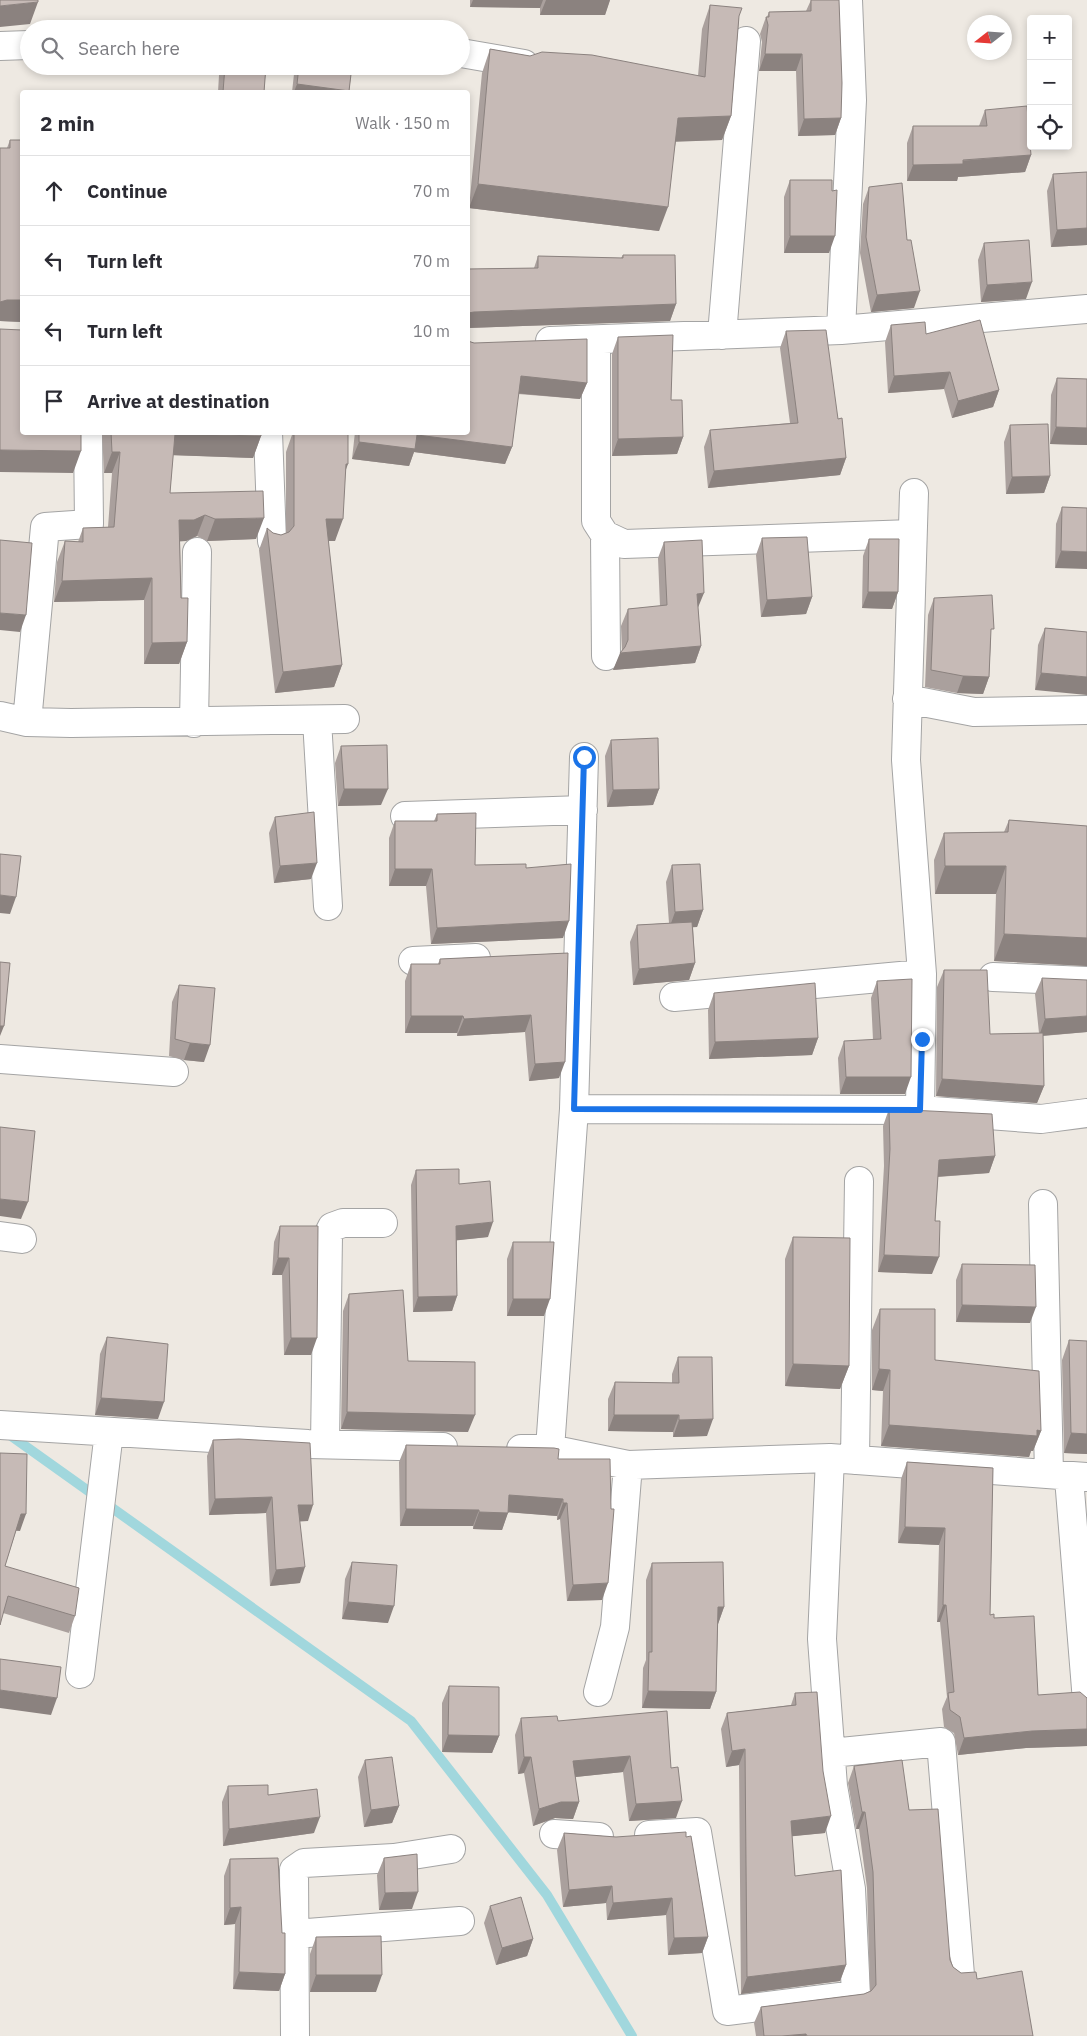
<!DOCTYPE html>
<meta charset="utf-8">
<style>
:root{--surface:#fff;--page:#f2f2f3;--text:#2b2b33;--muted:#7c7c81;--line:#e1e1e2}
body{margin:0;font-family:"IBM Plex Sans",sans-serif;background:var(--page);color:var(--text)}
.controls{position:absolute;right:15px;top:15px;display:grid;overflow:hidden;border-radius:5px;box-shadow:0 2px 8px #0003}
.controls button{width:45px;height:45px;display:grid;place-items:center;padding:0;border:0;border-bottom:1px solid var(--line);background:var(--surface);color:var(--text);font:25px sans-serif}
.compass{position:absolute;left:967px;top:15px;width:45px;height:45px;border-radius:50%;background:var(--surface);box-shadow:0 2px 8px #0003;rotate:253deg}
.stop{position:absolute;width:15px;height:15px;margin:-11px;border:4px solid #1a73e8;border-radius:50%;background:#fff}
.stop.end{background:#1a73e8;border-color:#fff;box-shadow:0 1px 5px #0008}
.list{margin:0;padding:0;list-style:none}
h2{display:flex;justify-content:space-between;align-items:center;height:65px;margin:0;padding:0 20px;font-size:21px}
h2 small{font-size:16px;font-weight:400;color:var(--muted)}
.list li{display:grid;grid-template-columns:32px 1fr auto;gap:15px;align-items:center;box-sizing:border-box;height:70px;padding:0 20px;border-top:1px solid var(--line)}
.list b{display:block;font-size:19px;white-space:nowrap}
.list em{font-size:16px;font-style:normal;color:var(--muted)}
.icon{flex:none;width:28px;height:28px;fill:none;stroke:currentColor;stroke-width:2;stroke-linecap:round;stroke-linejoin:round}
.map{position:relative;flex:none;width:1087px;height:2036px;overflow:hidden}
.search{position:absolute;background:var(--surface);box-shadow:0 2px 8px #0003;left:20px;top:20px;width:450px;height:55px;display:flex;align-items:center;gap:12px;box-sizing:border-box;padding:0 18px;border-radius:28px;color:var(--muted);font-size:19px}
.panel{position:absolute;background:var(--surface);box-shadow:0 2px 8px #0003;left:20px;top:90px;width:450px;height:345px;border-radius:5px}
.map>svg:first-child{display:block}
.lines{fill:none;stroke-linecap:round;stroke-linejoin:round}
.stream{stroke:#a1d7dd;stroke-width:10}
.street-casing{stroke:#a4a4a4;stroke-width:30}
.street{stroke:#fff;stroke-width:28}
.wall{fill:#aaa09d}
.shaded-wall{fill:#8b827f}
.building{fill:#c6bab6;stroke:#8b827f}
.route{stroke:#1a73e8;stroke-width:6}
</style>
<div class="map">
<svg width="1087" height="2036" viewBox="0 0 1087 2036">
<rect width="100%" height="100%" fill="#eee9e2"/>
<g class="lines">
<path class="stream" d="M7,1433L411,1721L547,1895L632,2036"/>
<defs>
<path id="street" d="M0,46L29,45
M461,53L524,64
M841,330L852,100L848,0
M722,335L746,41
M596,340V521L605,535L624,544L912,534
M550,341L841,330L1087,309
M268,432L272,541
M914,493L906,760L922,974L920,1110L1041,1119L1087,1113
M605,535L606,656
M907,699L974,712L1087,710
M0,716L27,722L71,723L345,719
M317,720L328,906
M27,722L45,527L89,524L88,432
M194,723L197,552
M405,816L583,810
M413,961L476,958
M993,977L1087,981
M674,997L922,974
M0,1059L174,1072
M574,1109L584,757
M1043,1204L1049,1474
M0,1236L22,1239
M0,1425L308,1444L443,1447
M325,1444L328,1235L332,1227L343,1223H383
M521,1449H550L628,1465L830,1458L1087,1477
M550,1449L574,1109L920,1110
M855,1460L859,1181
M1069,1478L1087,1701
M80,1674L109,1432
M598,1692L615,1627L628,1465
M831,1753L941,1742L960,1975
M554,1834L599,1837
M649,1835L697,1832L727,2011L856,1995L851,1889L833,1786L822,1639L830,1458
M295,1934L460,1921
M295,2036L294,1870L304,1863L394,1858L451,1849"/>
</defs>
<use href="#street" class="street-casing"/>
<use href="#street" class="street"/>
</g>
<path class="wall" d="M470,0H610L605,15H540V8L470,7Z
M811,0H839L841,118L835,135L798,136L796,71H759L762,42L760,34L766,17H767L769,12L806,11Z
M710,5L739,18L731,116L722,140L676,141L659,231L469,208L482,73L490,49L530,56L698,76L702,29Z
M222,66H266L264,92H218L219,75Z
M297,66H352L349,92H292L294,74Z
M985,110L1031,155L1025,172L958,177L957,181H907V143L913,126H979Z
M10,140H22V322L0,321V148H7Z
M1087,172V245L1051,247L1047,191L1053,174Z
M790,180L829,253H784V197Z
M869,187L914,308L871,312L860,253L863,204Z
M984,243L1026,299L981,302L978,260Z
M623,255L676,304L670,321L468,328V269L534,268L538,256L621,258Z
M891,325L926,334L999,390L993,407L952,418L944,389L888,393L885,342Z
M786,331L838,419L846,458L840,475L708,488L704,447L710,430L790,423L780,348Z
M618,337L671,400L683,437L677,454L612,456V354Z
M468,341L587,383L580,399L518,394L512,447L505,464L414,452L409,466L352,459L355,432H468Z
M1057,378L1087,379V445L1050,444L1051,395Z
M1010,425L1050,476L1044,493L1006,494L1004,442Z
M102,432H261V436L253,458L173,455L170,493L256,539L207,541L197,536L186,541H180L181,598L187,642L179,664H144V600L54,602L57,562L65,541L78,542L83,528L108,527L112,473H104Z
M293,432H348L345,473L335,541H328L342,665L334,687L275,693L259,550L267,528L273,533L281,535L286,533V452Z
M1062,507L1087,508L1055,568L1056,524Z
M762,538L812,597L806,614L761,617L756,555Z
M869,539L898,592L892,609L862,608L863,556Z
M664,542L698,609L701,646L695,663L613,670L622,651L621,626L628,609L660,606L658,558Z
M934,598L991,638L989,677L983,694L957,693L925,687L928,615Z
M1045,628L1087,632L1035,690L1038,645Z
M611,740L659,789L653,805L607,807L605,756Z
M341,746L381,805L338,806L335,763Z
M437,814L475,865L526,868L563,938L431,944L426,886H389V838L395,821H434Z
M275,817L311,879L274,883L269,833Z
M1009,820L1087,826V966L994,961L996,894H935L934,860L944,833L1004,832Z
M672,865L703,910L697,927H693L695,963L689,980L633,985L630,942L637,925L669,923L666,882Z
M568,953L559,1078L529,1081L525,1032L457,1036V1033H405V981L411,964H438L440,959Z
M944,970L990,1034L1039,1033L1035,994L1042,978L1087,1032L1043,1036L1044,1086L1037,1103L936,1096L937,987Z
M877,981L905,1094H840L838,1058L844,1041L873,1040L871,998Z
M179,985L204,1062L184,1060L169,1056L172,1002Z
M714,993L818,1038L812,1055L709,1059L708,1010Z
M889,1109L995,1156L989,1173L938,1177L932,1274L878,1272L884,1166L883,1126Z
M416,1170L459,1184L488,1237L457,1240V1296L452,1311L413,1312L411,1185Z
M280,1226H318L311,1355H284L282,1275H272L274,1242Z
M793,1237L849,1366L840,1389L785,1386V1259Z
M513,1242L544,1316H507V1259Z
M962,1264L1030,1323L956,1322V1280Z
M349,1294L468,1432L341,1429L343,1311Z
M880,1309L935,1360L1041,1431L1033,1451H1031L1029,1457L881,1446L883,1391L872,1390V1330Z
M107,1337L158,1419L95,1415L100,1354Z
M1069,1340L1087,1454L1064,1453L1062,1360Z
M678,1357L707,1436L673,1437V1432L608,1431V1399L615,1382L672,1383V1374Z
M213,1440L308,1521H300V1583L270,1586L266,1513L209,1515L207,1456Z
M406,1445L558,1459L602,1600L567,1601L560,1519L557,1520V1516L508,1512L502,1530L473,1529V1526H400L399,1462Z
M0,1453L20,1531H16L5,1566L75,1616L69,1633L3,1613Z
M907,1462L993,1468L990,1615L994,1618L1038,1695L1087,1698V1746L1026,1748L958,1755L954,1733L944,1727L942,1709L947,1697L940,1622H937L939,1545L898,1543L901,1479Z
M352,1562L388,1623L342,1619L345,1579Z
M652,1563L724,1607L718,1624L716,1692L710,1709L642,1708L643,1668L646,1660V1580Z
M449,1686L499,1736L492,1753L442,1752V1703Z
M795,1693L825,1833L792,1836L795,1876L846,1965L840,1981L741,1994L739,1765L726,1767L721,1729L727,1713L791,1705Z
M521,1718L558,1721L671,1768L676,1818L629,1821L623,1772L575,1777L579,1802L573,1819L555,1818L533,1826L524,1773L518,1774L515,1735Z
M365,1760L399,1806L392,1823L364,1827L358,1777Z
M854,1766L909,1810L953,1967L961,1973L977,1979L1033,2036H756L754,2023L761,2007L864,1994L870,1991L867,1888L859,1829H856L848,1783Z
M228,1786L268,1795L314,1833L223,1846L222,1802Z
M564,1833L616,1837H686L708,1937L702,1953L668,1955L666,1915L607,1920L606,1903L563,1907L557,1850Z
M384,1858L412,1909L379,1910L377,1875Z
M230,1859L285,1974L279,1991L233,1989L235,1924L224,1925V1876Z
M490,1906L533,1939L527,1956L496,1965L484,1923Z
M316,1937L376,1992H310V1954Z"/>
<path class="shaded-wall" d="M473,0H543L540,8L470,7Z
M546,0H610L605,15H540Z
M38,2L30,24L0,27V6Z
M765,54H802L796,71H759Z
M297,84L349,91V92H294Z
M731,116L722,140L670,142L678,118Z
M841,118L835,135L798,136L804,119Z
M1031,155L1025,172L958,177L957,181H907L913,165Z
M478,184L668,207L659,231L469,208Z
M1087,228V245L1051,247L1057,230Z
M790,236H835L829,253H784Z
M1032,282L1026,299L981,302L987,285Z
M920,291L914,308L871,312L877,295Z
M7,300H22V322L0,321V302Z
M676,304L670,321L468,328V313L474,312Z
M950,372L944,389L888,393L894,376Z
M521,376L587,383L580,399L514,393Z
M999,390L993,407L952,418L958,401Z
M1056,427L1087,428V445L1050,444Z
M175,434L261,436L253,458L168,455Z
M417,435L512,447L505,464L414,452L409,466L352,459L359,442Z
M683,437L677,454L612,456L618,439Z
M0,450L81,451L73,473L0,472Z
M112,452H120L112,473H104Z
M846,458L840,475L708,488L714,471Z
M346,464H348L340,486Z
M1050,476L1044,493L1006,494L1012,477Z
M205,515L197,536L186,541L172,542L179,520Z
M264,518L256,539L207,541L215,519Z
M326,519H343L335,541H318Z
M1061,551L1087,552V569L1055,568Z
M152,578L144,600L54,602L62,581Z
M868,592H898L892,609L862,608Z
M704,593L697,610V594Z
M812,597L806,614L761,617L767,600Z
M0,613L26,615L20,632L0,630Z
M187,642L179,664H144L152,643Z
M701,646L695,663L613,670L620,653Z
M342,665L334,687L275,693L283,672Z
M1041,673L1087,677V695L1035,690Z
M963,676L989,677L983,694L957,693Z
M344,789H388L381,805L338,806Z
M659,789L653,805L607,807L613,790Z
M317,863L311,879L274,883L280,866Z
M945,866H1006L996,894H935Z
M395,869H432L426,886H389Z
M0,895L16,897L10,914L0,913Z
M703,910L697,927L669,929L675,912Z
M569,921L563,938L431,944L437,928Z
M1004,934L1087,938V966L994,961Z
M695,963L689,980L633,985L639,969Z
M531,1015L525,1032L457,1036L464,1019Z
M411,1016H463L457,1033H405Z
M1087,1016V1032L1039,1036L1045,1019Z
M0,1026H4L0,1036Z
M818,1038L812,1055L709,1059L715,1042Z
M190,1043L210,1045L204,1062L184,1060Z
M565,1062L559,1078L529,1081L535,1064Z
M846,1077H911L905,1094H840Z
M942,1079L1044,1086L1037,1103L936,1096Z
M995,1156L989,1173L933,1177L939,1160Z
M0,1199L28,1202L21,1219L0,1216Z
M493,1222L488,1237L451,1241L456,1226Z
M884,1255L939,1257L932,1274L878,1272Z
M278,1258H289L282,1275H272Z
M457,1296L452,1311L413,1312L418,1297Z
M513,1299H550L544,1316H507Z
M962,1305L1036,1307L1030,1323L956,1322Z
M291,1338H317L311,1355H284Z
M793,1364L849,1366L840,1389L785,1386Z
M879,1369L890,1370L883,1391L872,1390Z
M101,1398L164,1402L158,1419L95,1415Z
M347,1412L475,1415L468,1432L341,1429Z
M614,1415H679L673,1432L608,1431Z
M713,1419L707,1436L673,1437L679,1420Z
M889,1425L1037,1430L1041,1431L1033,1451H1031L1029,1457L881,1446Z
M1071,1433L1087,1434V1454L1064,1453Z
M509,1495L563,1499L557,1516L503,1512Z
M272,1497L266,1513L209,1515L215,1499Z
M563,1503H567L560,1519L557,1520Z
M298,1505H313L308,1521L292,1522Z
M406,1509L479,1510L473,1526H400Z
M479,1512L508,1513L502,1530L473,1529Z
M21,1514H26L20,1531L15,1530Z
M905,1527L945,1528L939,1545L898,1543Z
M305,1567L300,1583L270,1586L276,1570Z
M608,1583L602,1600L567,1601L573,1585Z
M348,1602L394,1606L388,1623L342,1619Z
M943,1605H946L940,1622H937Z
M718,1607H724L718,1624Z
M0,1690L57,1698L51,1715L0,1708Z
M648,1691L716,1692L710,1709L642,1708Z
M1087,1729V1746L1026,1748L958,1755L964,1738L1032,1731Z
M448,1735L499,1736L492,1753L442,1752Z
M745,1749L739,1765L726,1767L732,1751Z
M630,1756L623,1772L566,1778L573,1761Z
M524,1757H531L524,1773L518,1774Z
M682,1801L676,1818L629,1821L636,1804Z
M561,1802H579L573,1819L555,1818L533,1826L539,1809Z
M399,1806L392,1823L364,1827L371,1810Z
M862,1812H865L859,1829H856Z
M831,1816L825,1833L785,1837L791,1821Z
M320,1817L314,1833L223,1846L229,1829Z
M612,1886L606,1903L563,1907L569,1890Z
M418,1892L412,1909L379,1910L385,1893Z
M672,1898L666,1915L607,1920L613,1903Z
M241,1907L235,1924L224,1925L230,1908Z
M708,1937L702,1953L668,1955L674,1938Z
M533,1939L527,1956L496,1965L502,1948Z
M846,1965L840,1981L741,1994L747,1977Z
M239,1972L285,1974L279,1991L233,1989Z
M316,1975H382L376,1992H310Z
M806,2034V2036H782Z"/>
<path class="building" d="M0,0H38V2L0,6Z
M811,0H839L842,83L841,118L804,119L802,54H765L768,25L766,17H769V12L811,11Z
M710,5L742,8L739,16L731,116L678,118L668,207L478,184L490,49L530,56L542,52L592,55L705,77Z
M225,66H266L264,92H223Z
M299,66H352L349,91L297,84Z
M1027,106L1031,155L963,160V164L913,165V126H987L985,110Z
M10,140H22V300H7L0,302V148H10Z
M1087,172V228L1057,230L1053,174Z
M790,180H832V191L837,190L835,236H790Z
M902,183L907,240H911L920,291L877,295L866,237L869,187Z
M1029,240L1032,282L987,285L984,243Z
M623,255H675L676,304L474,312L468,313V269L538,268V256L623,258Z
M980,320L999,390L958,401L950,372L894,376L891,325L925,322L926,334Z
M0,329L22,330V432H81V451L0,450Z
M826,330L838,419L842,418L846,458L714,471L710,430L798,423L786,331Z
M673,335L671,400H682L683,437L618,439V337Z
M587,339V383L521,376L512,447L417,435L415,449L359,442V432H468V341L474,343Z
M1057,378L1087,379V428L1056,427Z
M1048,424L1050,476L1012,477L1010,425Z
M111,432H261V436L175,434L170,493L263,491L264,518L215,519L205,515L194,520H179L181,598H188L187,642L152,643V578L62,581L65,541L83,542V528L114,527L120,452H112Z
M294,432H348V464H346L343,519H326L342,665L283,672L267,528L273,533L281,535L289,532L294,526Z
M1062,507L1087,508V552L1061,551Z
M807,537L812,597L767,600L762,538Z
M869,539H899L898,592H868Z
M0,540L32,543L26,615L0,613Z
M702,540L704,593L697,594L701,646L620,653L625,647L628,640V609L667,605L664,542Z
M992,595L994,629H991L989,677L963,676L931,670L934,598Z
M1045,628L1087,632V677L1041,673Z
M658,738L659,789L613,790L611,740Z
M387,745L388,789H344L341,746Z
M314,812L317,863L280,866L275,817Z
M476,813L475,865L526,864V868L571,864L569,921L437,928L432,869H395V821H437V814Z
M1009,820L1087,826V938L1004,934L1006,866H945L944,833L1008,832Z
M0,854L21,856L16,897L0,895Z
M700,864L703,910L675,912L672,865Z
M692,922L695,963L639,969L637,925Z
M568,953L565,1062L535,1064L531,1015L464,1019L463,1016H411V964H440V959Z
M0,962L10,963L4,1026H0Z
M944,970H987L990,1034L1043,1033L1044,1086L942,1079Z
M1042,978L1087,980V1016L1045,1019Z
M912,979L911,1077H846L844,1041L881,1039L877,981Z
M815,983L818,1038L715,1042L714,993Z
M179,985L215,988L210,1045L190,1043L175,1039Z
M889,1109L992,1114L995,1156L939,1160L935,1221H940L939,1257L884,1255L890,1149Z
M0,1127L35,1131L28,1202L0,1199Z
M459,1169V1184L490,1181L493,1222L456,1226L457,1296L418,1297L416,1170Z
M280,1226H318L317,1338H291L289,1258H278Z
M793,1237L850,1238L849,1366L793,1364Z
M513,1242H554L550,1299H513Z
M962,1264L1035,1265L1036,1307L962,1305Z
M403,1290L408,1361L475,1362V1415L347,1412L349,1294Z
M880,1309H935V1360L1039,1371L1041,1431L1037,1430V1436L889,1425L890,1370L879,1369Z
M107,1337L168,1344L164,1402L101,1398Z
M1069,1340L1087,1341V1434L1071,1433Z
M678,1357H712L713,1419L679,1420V1415H614L615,1382L679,1383Z
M239,1439L310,1443L313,1505H298L305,1567L276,1570L272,1497L215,1499L213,1440Z
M406,1445L554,1448L559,1449L558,1459H610L611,1509H614L608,1583L573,1585L567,1503H563V1499L509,1495L508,1513L479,1512V1510L406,1509Z
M0,1453L27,1454L26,1514H21L5,1566L79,1588L75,1616L8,1596L0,1625Z
M907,1462L993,1468L990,1615L994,1614V1618L1034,1616L1038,1695L1080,1692L1087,1698V1729L1032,1731L964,1738L960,1717L950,1710L948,1693L954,1692L946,1605H943L945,1528L905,1527Z
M352,1562L397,1565L394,1606L348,1602Z
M723,1562L724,1607H718L716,1692L648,1691L649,1652H652V1563Z
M0,1659L61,1667L57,1698L0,1690Z
M449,1686L499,1687V1736L448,1735Z
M817,1692L823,1771L831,1816L791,1821L795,1876L841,1870L846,1965L747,1977L745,1749L732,1751L727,1713L796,1705L795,1693Z
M667,1711L671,1768L678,1767L682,1801L636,1804L630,1756L573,1761L579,1802H561L539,1809L531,1757H524L521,1718L557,1716L558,1721Z
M392,1757L399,1806L371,1810L365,1760Z
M902,1760L909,1810L938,1809L950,1960L953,1967L961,1973L976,1972L977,1979L1022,1971L1033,2036H807L806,2034L782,2036H764L761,2007L864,1994L871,1991L876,1985L873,1872L865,1812H862L854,1766Z
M268,1785V1795L317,1789L320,1817L229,1829L228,1786Z
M686,1832V1837L691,1836L708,1937L674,1938L672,1898L613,1903L612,1886L569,1890L564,1833L616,1837Z
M417,1854L418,1892L385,1893L384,1858Z
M278,1858L282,1933H285V1974L239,1972L241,1907L230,1908V1859Z
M521,1897L533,1939L502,1948L490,1906Z
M381,1936L382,1975H316V1937Z"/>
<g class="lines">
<path class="route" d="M584,757L574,1109L920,1110L922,1039"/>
</g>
</svg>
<div class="controls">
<button>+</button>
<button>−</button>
<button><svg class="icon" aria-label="locate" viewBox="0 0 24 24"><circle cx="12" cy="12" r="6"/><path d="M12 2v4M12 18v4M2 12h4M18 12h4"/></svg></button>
</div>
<svg class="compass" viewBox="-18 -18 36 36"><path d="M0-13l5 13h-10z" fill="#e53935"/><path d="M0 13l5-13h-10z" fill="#7c7c81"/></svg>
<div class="stop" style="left:584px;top:757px"></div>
<div class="stop end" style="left:922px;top:1039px"></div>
<div class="search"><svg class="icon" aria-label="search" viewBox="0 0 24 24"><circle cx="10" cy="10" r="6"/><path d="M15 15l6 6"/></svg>Search here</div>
<section class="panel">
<h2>2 min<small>Walk · 150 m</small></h2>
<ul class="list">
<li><svg class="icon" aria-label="ahead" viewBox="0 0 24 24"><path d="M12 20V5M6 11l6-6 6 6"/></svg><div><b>Continue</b></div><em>70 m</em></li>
<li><svg class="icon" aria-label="left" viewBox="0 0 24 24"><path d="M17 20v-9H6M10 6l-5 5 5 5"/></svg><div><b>Turn left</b></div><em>70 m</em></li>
<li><svg class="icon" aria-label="left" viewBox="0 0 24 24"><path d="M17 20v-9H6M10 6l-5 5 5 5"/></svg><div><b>Turn left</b></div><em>10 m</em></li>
<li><svg class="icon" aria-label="arrive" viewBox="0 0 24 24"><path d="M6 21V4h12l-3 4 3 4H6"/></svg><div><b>Arrive at destination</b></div></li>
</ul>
</section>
</div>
